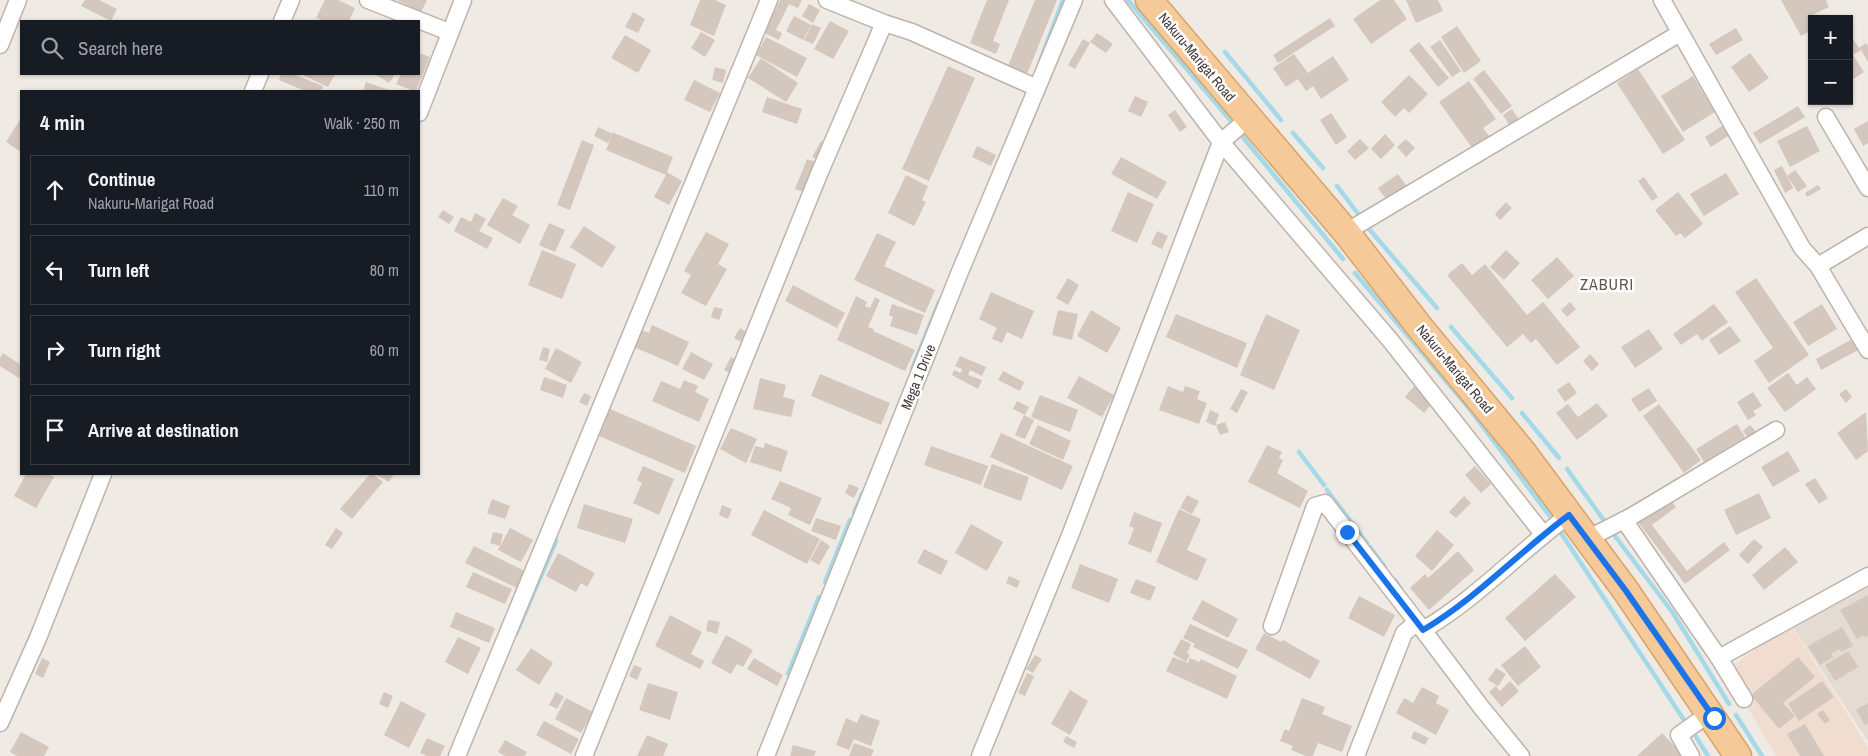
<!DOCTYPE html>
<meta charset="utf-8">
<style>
:root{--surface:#171b24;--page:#20242c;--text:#f1f3f6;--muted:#9ea1a6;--line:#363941}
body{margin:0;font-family:"Archivo Narrow",sans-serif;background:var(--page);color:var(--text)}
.controls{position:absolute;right:15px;top:15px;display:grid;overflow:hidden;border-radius:0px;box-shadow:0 1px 4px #0004}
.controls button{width:45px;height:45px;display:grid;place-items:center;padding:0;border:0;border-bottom:1px solid var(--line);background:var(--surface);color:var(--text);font:25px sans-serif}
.stop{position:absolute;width:15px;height:15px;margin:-11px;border:4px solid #1a73e8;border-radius:50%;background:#fff}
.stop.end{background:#1a73e8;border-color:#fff;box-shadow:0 1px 5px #0008}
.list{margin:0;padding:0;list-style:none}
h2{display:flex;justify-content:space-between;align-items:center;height:65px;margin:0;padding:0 20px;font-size:21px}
h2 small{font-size:16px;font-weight:400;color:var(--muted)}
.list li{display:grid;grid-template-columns:32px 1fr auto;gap:15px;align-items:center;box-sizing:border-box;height:70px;margin:0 10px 10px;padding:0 10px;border:1px solid var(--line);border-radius:0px}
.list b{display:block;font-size:19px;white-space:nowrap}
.list p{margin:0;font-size:16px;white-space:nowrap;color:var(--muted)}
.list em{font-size:16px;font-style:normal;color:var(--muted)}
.icon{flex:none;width:28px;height:28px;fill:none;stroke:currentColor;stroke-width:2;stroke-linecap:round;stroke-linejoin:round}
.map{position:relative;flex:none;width:1868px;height:756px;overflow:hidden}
.search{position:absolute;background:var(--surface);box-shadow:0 1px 4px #0004;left:20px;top:20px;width:400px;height:55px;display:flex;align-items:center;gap:12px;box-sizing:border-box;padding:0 18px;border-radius:0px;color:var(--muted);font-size:19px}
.panel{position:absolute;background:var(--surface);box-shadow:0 1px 4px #0004;left:20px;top:90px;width:400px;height:385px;border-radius:0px}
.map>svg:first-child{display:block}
.residential{fill:#e4dbd2}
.commercial{fill:#f1ddd0}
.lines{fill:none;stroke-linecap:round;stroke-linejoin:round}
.stream{stroke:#a4d9e9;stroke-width:4.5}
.building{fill:#d4c7bd}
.minor-casing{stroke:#beb3aa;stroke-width:19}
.primary-casing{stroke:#d8a46a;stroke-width:29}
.minor{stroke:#fff;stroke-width:16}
.primary{stroke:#f5ca98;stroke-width:26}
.route{stroke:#1a73e8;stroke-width:6}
.labels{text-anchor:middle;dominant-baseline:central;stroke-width:5;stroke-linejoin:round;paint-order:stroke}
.street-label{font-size:14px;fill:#423a34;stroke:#fff}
.quarter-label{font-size:16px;letter-spacing:1px;fill:#64564d;stroke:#fff}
</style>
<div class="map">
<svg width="1868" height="756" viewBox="0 0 1868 756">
<rect width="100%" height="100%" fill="#f0eae4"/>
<path class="residential" d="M1868,583V741L1793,627Z"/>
<path class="commercial" d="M1791,625L1855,726L1868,748V756H1776L1726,670Z"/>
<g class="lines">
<path class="stream" d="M1128,0L1231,121
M1225,52L1281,120
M1039,64L1063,0
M1293,133L1323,168
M1242,136L1343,259
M1337,186L1359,215
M1369,229L1437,308
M1355,273L1468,407L1552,519
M1451,327L1512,398
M912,369L939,302
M1522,413L1559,458
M1299,452L1324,485
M1567,469L1605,522
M1327,490L1367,543
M854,513L862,494
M1612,532L1673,613L1729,704
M1561,533L1686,723
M1370,547L1385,567
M1395,580L1401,589
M825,582L850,520
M516,634L556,541
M788,674L819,597
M1736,715L1762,756
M1693,732L1708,756"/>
</g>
<path class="building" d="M85,0H99L117,9L111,21L81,6Z
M325,0H338L355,8L349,21H324L316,18Z
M397,0H427L421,12Z
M700,0H715L726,5L714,36L690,25Z
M780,0H802L798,8L789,4L776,30L782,33L779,40L764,33Z
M987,0H1009L993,41L1000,44L996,54L970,43Z
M1035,0H1057L1027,74L1008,66Z
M1380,0H1394L1407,19L1371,44L1353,19Z
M1406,0H1438L1443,11L1416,23Z
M1781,0H1826L1829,7L1814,14L1817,19H1812V30L1801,36Z
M809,4L820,10L813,23L802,16Z
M633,12L645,19L638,33L625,27Z
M794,16L811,25L803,40L786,31Z
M1330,18L1335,26L1278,63L1273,55Z
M830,21L849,31L833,59L814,49Z
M812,24L821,28L813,44L804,40Z
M1457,26L1481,61L1464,73L1441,37Z
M1736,28L1743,40L1716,55L1709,44Z
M701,32L715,40L705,57L691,48Z
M1097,33L1113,44L1106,53L1090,42Z
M1849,33L1859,48L1866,43L1868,46V62L1861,50L1853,55L1864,72L1849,82Z
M625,35L651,50L638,73L611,58Z
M766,37L807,58L797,77L756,55Z
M1083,39L1090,43L1075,69L1068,65Z
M1440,40L1461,71L1452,77L1430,47Z
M1419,42L1449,78L1438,87L1409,50Z
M419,53L430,57L416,91H414L396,84L401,74H419Z
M1750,53L1769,78L1749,92L1731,67Z
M1294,54L1308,73L1333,56L1349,80L1321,99L1313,86L1306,91L1298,79L1286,87L1273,68Z
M761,58L798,83L786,102L748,78Z
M948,66L975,78L929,181L902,169Z
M715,67L726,70L723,83L712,80Z
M1638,69L1685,140L1663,154L1617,83Z
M1484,70L1512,106L1501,114L1473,79Z
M281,74H293L323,86L321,91H305L279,80Z
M301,74H335L328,87Z
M375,74H395L389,83Z
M1409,75L1428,94L1409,113L1404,108L1395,117L1381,102Z
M1693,76L1715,112L1683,132L1661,96Z
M694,80L720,93L710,112L684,100Z
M1469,81L1496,119L1483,128L1490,137L1473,149L1439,102Z
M366,82L392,91H363Z
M1135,96L1148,102L1141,117L1128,111Z
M767,97L802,109L797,124L762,112Z
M1798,106L1805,117L1760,144L1753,133Z
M1512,109L1519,120L1510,126L1503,115Z
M1175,110L1187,127L1180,132L1168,115Z
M1331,113L1347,137L1336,145L1320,120Z
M21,118V152L6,142Z
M1868,121V143L1863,146L1854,129Z
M1728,122L1734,132L1711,147L1705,137Z
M1807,126L1820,151L1790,167L1777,141Z
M598,127L613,134L608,143L594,136Z
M614,131V133L673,157L667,172L682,181L669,205L654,197L666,175L606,150Z
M1385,134L1395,145L1381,159L1371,149Z
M1360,139L1369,148L1355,160L1347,151Z
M1406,139L1415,148L1406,157L1397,147Z
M582,140L594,145L570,210L557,205Z
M821,141L828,145L819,160L812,157Z
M977,146L996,155L991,166L972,157Z
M1121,157L1167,182L1157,199L1111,174Z
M807,159L816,162L804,192L795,189Z
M1782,166L1793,188L1785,193L1774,170Z
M1795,170L1807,186L1798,192L1787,176Z
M1726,173L1739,194L1704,216L1690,194Z
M1398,174L1409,189L1389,203L1378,188Z
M906,175L928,186L922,200L926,202L914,226L888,213Z
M1644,177L1658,197L1652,201L1638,181Z
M1818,185L1821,189L1807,197L1805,193Z
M1128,192L1154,204L1137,243L1111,231Z
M1678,192L1703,224L1685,238L1680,233L1676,236L1655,210Z
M503,198L518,206L512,215L530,225L520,244L487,225Z
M1506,202L1512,208L1500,220L1495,214Z
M443,210L454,217L449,224L438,217Z
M475,213L486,219L479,231L493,238L487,249L454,231L461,217L471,222Z
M549,223L565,230L555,252L539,245Z
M584,226L616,247L602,268L570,247Z
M1157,231L1168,236L1162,249L1151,244Z
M706,232L729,244L718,264L727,269L706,306L681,293L691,275L684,271Z
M877,233L896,242L884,266L935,290L925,313L854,280Z
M542,250L576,264L562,299L528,285Z
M1506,250L1520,263L1504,280L1490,267Z
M1557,257L1574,276L1548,299L1531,280Z
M1462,263L1472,275L1485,264L1527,315L1543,302L1580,347L1557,365L1536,339L1531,343L1523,334L1507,347L1447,275Z
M1068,278L1079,285L1068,305L1056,298Z
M1756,278L1809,355L1769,383L1754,361L1773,348L1735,292Z
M793,285L845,313L837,328L785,301Z
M991,292L1034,311L1022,339L1007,332L1002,343L992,339L997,328L979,319Z
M856,296L867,302L865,306L870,308L875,297L880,300L868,327L874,329L873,331L915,350L905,371L837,340Z
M1570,302L1576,309L1567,317L1561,310Z
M892,304L924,315L917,335L890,326L893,317L889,315Z
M1714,304L1728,322L1702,341L1697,334L1681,345L1673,334Z
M1822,304L1837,329L1808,346L1793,322Z
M714,307L723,309L719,320L711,317Z
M1058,310L1078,314L1072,340L1052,335Z
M1091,310L1121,328L1107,353L1077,336Z
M1176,314L1247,343L1237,368L1166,337Z
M1266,314L1300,330L1274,390L1240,375Z
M652,325L689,342L678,366L634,347L642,330L649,333Z
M1730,326L1741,341L1719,355L1709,340Z
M740,328L752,336L746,345L734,338Z
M1649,329L1663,349L1635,368L1621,347Z
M1854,338L1860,349L1821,370L1816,359Z
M543,347L550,349L547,362L539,360Z
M556,348L582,362L571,383L545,369Z
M691,352L713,364L704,380L682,369Z
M3,353L21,365V374L19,378L0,366V358Z
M1590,354L1599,364L1592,371L1583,361Z
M960,356L986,367L982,376L970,370L968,375L982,380L978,389L952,375L954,370L961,373L962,369L955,366Z
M731,357L741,361L734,375L724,370Z
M1003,371L1024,382L1020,391L998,380Z
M1788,373L1797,385L1807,377L1816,389L1785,412L1767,388Z
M820,374L890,403L881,425L811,396Z
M1079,376L1114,395L1102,417L1067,398Z
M544,377L567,385L563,398L540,390Z
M760,378L786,385L783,397L795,400L791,417L753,409Z
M684,380L698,386L695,392L709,399L699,422L652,401L661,381L680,389Z
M1569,382L1577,393L1565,402L1557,390Z
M1415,385L1434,401L1424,413L1405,397Z
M1168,386L1183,392L1185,386L1200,391L1197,399L1207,403L1199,424L1159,410Z
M1649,388L1657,401L1639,412L1631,399Z
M1241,389L1248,392L1237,413L1230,409Z
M1846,389L1852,397L1846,403L1839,394Z
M1753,392L1762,406L1753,411L1756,415L1748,420L1737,402Z
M584,393L591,396L587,406L579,402Z
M1040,395L1078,410L1070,432L1031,417Z
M1017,401L1029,407L1025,415L1013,409Z
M1597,403L1608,416L1577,440L1556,413L1568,404L1578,417Z
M1659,404L1701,460L1684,473L1643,416Z
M610,409L696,446L685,473L599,436Z
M1210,410L1219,414L1215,426L1206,422Z
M1866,412L1868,451L1856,460L1837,433Z
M1024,415L1034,420L1025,439L1015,435Z
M1225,422L1229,432L1220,435L1216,425Z
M1737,424L1745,437L1704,462L1696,449Z
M1038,425L1071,441L1063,460L1029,444Z
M1750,425L1757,432L1749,439L1743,431Z
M731,428L757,439L746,463L720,449Z
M1001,433L1073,466L1062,490L990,457Z
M765,443L788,451L781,472L750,462L755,446L764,448Z
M1267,445L1282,452L1279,458L1283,460L1277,473L1308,491L1300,508L1248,482Z
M931,446L988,466L981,485L924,465Z
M1788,451L1800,471L1773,487L1761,467Z
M992,464L1029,477L1021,501L983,487Z
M643,466L674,479L659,515L633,503L642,483L637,480Z
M1475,466L1491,484L1481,493L1465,475Z
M26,474H48L54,477L36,508L14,496Z
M370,474H373L383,482L352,519L340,509Z
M375,474H394L389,482Z
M1815,478L1828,498L1819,504L1805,484Z
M780,481L822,498L810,525L788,515L791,508L771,499Z
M849,484L859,488L854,498L845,493Z
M1759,493L1771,518L1736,535L1724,510Z
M1187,495L1199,501L1192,514L1180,508Z
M1464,496L1471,503L1456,518L1449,512Z
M1669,498L1676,507L1652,525L1687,571L1724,542L1730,550L1685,584L1638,522Z
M492,499L510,506L505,519L487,513Z
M584,504L633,519L625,543L577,528Z
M722,505L732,509L728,519L719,515Z
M1179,509L1201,519L1187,550L1207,559L1197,581L1156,562Z
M764,510L820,539L807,564L751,535Z
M1134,512L1162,523L1151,553L1128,544L1134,528L1129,526Z
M816,518L841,526L836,540L811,531Z
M971,524L1003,542L987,571L955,553Z
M336,528L343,533L332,549L325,545Z
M510,528L533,540L521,562L498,550Z
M1437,530L1454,545L1432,571L1415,556Z
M493,532L503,534L500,546L490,543Z
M1754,539L1763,547L1748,564L1739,555Z
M821,540L830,546L819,565L810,560Z
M474,546L525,571L517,588L465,563Z
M1785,547L1798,562L1764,590L1752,575Z
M924,549L948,561L941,575L917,563Z
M1458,551L1474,570L1429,610L1410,588L1425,574L1428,578Z
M558,553L595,573L587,587L581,583L576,592L546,576Z
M1080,564L1118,579L1109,603L1071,588Z
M473,572L512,589L505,604L466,587Z
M1555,574L1576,597L1525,641L1505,618Z
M1009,576L1020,581L1017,588L1006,583Z
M1136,579L1156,587L1150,601L1130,593Z
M1868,595V636L1865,638L1864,635L1857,639L1840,610Z
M1359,596L1395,615L1384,637L1348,618Z
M1202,600L1238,619L1228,638L1192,619Z
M456,612L495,628L489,643L450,627Z
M670,615L702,632L691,654L704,661L700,669L655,646Z
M708,620L720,622L717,634L706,631Z
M1190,624L1248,650L1238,669L1193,647L1195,644L1183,638Z
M1842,627L1853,646L1841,652L1840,649L1831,654L1833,657L1820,665L1808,646Z
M1264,633L1281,642L1283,640L1320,661L1310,679L1255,649Z
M726,635L753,650L743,667L737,664L731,674L711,663Z
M458,637L481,648L468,674L445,662Z
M1181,639L1191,644L1187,653L1190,655L1186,662L1173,654Z
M1525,646L1541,667L1518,686L1501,665Z
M531,648L553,663L539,685L516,670Z
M1848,651L1858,667L1835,681L1825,665Z
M1035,655L1042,659L1033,673L1026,669Z
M1173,657L1188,663L1190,658L1199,662L1201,659L1237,676L1227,699L1166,671Z
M1798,657L1815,677L1783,703L1795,716L1779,729L1751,695Z
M42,658L50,662L43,678L35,674Z
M754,658L783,675L777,686L747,669Z
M634,665L642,668L637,680L629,676Z
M1496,668L1506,674L1498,686L1488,680Z
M1027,673L1034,676L1025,696L1018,693Z
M1510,681L1519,691L1502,707L1489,692L1496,686L1500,691Z
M1822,681L1834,697L1799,721L1788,704Z
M648,683L678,692L670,720L639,710Z
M1422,687L1439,696L1436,703L1449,710L1436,735L1396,713L1404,698L1413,703Z
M1070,690L1088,701L1070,735L1051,724Z
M384,692L393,696L388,708L379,704Z
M556,692L564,697L557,709L549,705Z
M566,698L593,712L581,733L555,719Z
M1302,698L1325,707L1322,714L1352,726L1342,752L1318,743L1313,756H1306L1291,750L1293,746L1280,741L1285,729L1289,731Z
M401,701L426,714L409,748L384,735Z
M1868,703V723L1865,725L1856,710Z
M1823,710L1830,720L1825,724L1817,714Z
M861,714L880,721L871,746L854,739L849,750L836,745L846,718L857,723Z
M544,721L579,739L571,754L536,735Z
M1805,724L1824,756H1800L1787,734Z
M1414,731L1429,738L1425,745L1411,738Z
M21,732L49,747L44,756H17L10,752Z
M1662,733L1682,754L1680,756H1637Z
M647,735L668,744L663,756H637Z
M1066,736L1077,742L1074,748L1063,742Z
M427,738L445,746L440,756H427L420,753Z
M505,740L527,752L524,756H505L498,752Z
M854,743L874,750L871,756H849Z
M793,745L816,751L814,756H790Z"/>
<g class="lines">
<defs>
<path id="minor" d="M368,0L449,32
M827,0L884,23
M1113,0L1221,142L1390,340L1543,534
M1662,0L1802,248L1818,266L1868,350
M282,21L291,0
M0,45L18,0
M253,91L260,74
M419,113L463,0
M1826,117L1868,188
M1346,232L1680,33
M1818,266L1868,236
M1624,520L1719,658L1744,699
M1587,539L1632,516L1776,430
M1272,626L1315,506L1325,503L1423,630C1476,599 1519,552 1569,515
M1423,630L1481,707L1521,756
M1719,658L1868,576
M0,723L38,638L103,474
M457,756L769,0
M584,756L819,174L884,23L912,32L1037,88
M766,756L959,274L1074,0
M980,756L1071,533L1221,142L1248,119
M1356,756L1404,633L1416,623
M1691,756L1679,735L1710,713"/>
<path id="primary" d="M1149,0L1346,232L1418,325L1522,451L1626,591L1738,756"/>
</defs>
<use href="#minor" class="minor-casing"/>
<use href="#primary" class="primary-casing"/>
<use href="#minor" class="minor"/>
<use href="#primary" class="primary"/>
</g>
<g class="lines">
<path class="route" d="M1347,532L1423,630C1476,599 1519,552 1569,515L1626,591L1714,718"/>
</g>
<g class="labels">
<g class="street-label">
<text transform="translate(1197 57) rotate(50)">Nakuru-Marigat Road</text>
<text transform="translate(1455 369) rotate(50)">Nakuru-Marigat Road</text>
<text transform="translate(918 377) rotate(-68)">Mega 1 Drive</text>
</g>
<g class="quarter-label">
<text x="1607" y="284">ZABURI</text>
</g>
</g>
</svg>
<div class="controls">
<button>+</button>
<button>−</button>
</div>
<div class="stop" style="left:1714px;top:718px"></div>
<div class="stop end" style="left:1347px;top:532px"></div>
<div class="search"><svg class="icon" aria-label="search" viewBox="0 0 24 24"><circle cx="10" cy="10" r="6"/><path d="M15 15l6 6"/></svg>Search here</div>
<section class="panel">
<h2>4 min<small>Walk · 250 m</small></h2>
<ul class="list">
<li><svg class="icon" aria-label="ahead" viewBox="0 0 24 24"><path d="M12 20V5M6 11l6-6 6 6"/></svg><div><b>Continue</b><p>Nakuru-Marigat Road</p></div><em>110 m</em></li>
<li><svg class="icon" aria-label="left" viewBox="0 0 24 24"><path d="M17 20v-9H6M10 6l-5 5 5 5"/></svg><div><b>Turn left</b></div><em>80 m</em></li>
<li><svg class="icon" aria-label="right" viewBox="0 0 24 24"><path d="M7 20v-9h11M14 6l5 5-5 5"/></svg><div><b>Turn right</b></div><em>60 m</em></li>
<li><svg class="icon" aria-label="arrive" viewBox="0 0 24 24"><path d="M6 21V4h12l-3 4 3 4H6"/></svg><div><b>Arrive at destination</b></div></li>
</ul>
</section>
</div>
